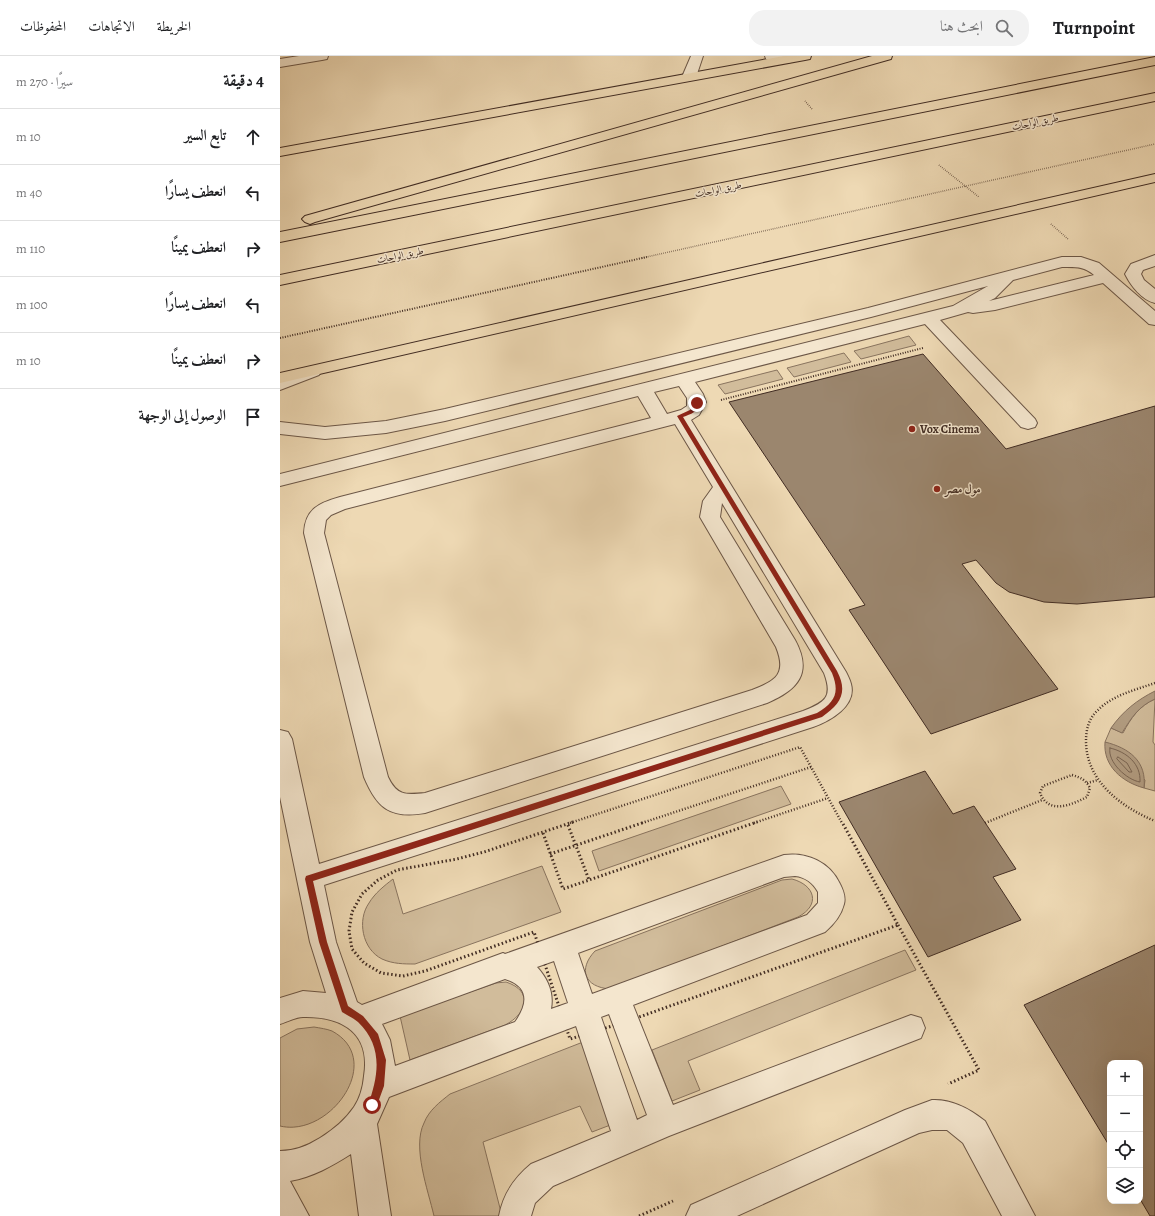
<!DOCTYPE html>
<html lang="ar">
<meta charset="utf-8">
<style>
:root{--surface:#fff;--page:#f2f2f2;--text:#202124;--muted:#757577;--line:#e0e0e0}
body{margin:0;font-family:Alegreya,Amiri,serif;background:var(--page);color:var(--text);direction:rtl}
.controls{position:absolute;right:12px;bottom:12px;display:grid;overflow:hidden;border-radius:8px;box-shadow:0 4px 16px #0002}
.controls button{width:36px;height:36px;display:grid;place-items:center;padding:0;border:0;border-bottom:1px solid var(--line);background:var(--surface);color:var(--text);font:20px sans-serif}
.stop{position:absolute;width:12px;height:12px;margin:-9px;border:3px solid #8f2418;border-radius:50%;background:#fff}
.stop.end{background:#8f2418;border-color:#fff;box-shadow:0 1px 4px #0008}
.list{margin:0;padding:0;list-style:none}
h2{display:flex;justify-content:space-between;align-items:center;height:52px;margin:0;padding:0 16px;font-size:17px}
h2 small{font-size:13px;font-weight:400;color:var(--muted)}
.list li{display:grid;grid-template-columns:26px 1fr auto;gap:12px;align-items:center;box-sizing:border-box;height:56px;padding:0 16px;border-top:1px solid var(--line)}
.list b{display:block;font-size:15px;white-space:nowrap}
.list em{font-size:13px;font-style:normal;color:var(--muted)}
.icon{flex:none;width:22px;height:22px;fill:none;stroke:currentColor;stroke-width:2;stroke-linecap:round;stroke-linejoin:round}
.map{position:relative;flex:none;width:875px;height:1160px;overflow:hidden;direction:ltr}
header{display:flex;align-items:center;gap:24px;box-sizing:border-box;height:56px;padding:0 20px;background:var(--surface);border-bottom:1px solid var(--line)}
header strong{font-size:19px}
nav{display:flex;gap:22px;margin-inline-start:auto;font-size:14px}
.search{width:280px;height:36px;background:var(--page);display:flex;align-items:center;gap:10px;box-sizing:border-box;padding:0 14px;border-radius:16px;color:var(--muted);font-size:15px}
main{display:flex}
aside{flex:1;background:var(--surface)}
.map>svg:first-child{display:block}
.green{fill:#d1bc9b;stroke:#89745f}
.water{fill:#b39e83;stroke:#85705d}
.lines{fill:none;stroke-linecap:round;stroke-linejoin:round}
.shore{stroke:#7a6553;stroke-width:1}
.building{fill:#9b866e;stroke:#412c23}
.minor-casing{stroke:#6c5747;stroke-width:2}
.major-casing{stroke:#412c23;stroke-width:2}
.highway-casing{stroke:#412c23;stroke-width:2}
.path-far3{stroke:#412c23;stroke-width:1.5;stroke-dasharray:0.5 1.5;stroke-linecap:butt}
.path-far2{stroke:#412c23;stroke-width:2;stroke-dasharray:1 1.5;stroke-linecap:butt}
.path-far1{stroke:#412c23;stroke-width:2.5;stroke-dasharray:1 2;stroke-linecap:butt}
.path{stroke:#412c23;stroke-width:3;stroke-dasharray:1.5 2.5;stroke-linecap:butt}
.minor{fill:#f4e6ce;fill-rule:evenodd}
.major{fill:#eed9b4;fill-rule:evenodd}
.highway{fill:#eed9b4;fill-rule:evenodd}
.route{fill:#8f2418}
.poi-dot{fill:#8f2418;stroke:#f4e6ce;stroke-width:1.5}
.labels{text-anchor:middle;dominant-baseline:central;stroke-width:3;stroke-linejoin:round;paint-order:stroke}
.far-street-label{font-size:10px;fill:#412c23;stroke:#f4e6ce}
.poi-label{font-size:12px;font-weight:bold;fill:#412c23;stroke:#f4e6ce;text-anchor:start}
</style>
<header>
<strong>Turnpoint</strong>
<div class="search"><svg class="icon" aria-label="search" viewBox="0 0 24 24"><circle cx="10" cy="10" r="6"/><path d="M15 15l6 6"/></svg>ابحث هنا</div>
<nav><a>الخريطة</a><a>الاتجاهات</a><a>المحفوظات</a></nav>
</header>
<main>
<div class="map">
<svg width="875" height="1160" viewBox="0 0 875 1160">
<rect width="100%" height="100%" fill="#eed9b4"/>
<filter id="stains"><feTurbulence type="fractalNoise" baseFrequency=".005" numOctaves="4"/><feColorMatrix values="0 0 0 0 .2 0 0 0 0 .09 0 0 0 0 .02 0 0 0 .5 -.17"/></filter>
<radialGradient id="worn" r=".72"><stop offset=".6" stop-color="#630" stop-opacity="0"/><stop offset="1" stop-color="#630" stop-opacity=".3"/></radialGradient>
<path class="green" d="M629,280L636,289L581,303L574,295Z
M564,297L571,306L514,321L507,312Z
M497,314L503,323L445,338L438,329Z
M875,643L873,686L875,689V735L864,732L865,724L825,686L831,672L843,677C851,662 859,650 875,643Z
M501,730L511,748L319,815L312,795Z
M262,810L281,856L135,908C124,908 113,908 102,903C82,893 77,864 89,847C95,837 104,830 113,823L123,858Z
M512,823C535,829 541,849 518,861L330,933C304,931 298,913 315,895L502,824Z
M625,894L636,914L408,1005L420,1034L392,1045L372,994Z
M226,926C254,935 247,958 225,969L130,1004L120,960L216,927Z
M34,971C40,972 47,973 52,975C106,1004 50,1082 0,1070V982L17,973Z
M303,986L333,1068L312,1076L300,1050L203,1086L222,1160H154C148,1134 132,1091 144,1067C149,1054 160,1046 170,1038Z"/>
<path class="water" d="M875,635V643C859,650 851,662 842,677L831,672C843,655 857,644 875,635Z
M825,686C849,692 867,705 864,732C842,726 823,710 825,686Z"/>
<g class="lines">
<path class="shore" d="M830,692C847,696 861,708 860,726C847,724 827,706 830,692Z
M838,701L847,707L852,716H849L837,703Z"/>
</g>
<path class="building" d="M643,298L726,393L875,350V541L797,548L764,546L729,536L716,527L696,504L682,508L778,633L651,678L569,554L585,549L449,346Z
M645,715L673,758L694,750L736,813L713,821L741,864L648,901L559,746Z
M875,889V1160H870L860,1143V1007H830V1091L744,949Z"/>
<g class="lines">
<defs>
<path id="minor" d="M19,0H48L47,3L42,4L0,11V3Z
M411,0H423L416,21L414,24H404L402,21Z
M485,0H509L512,3L511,6L506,7L486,3Z
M875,199V210L863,214L861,218L864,224L875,233V247C862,244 851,230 845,218L851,208Z
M782,201H801L819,207L875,255V269L869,268L823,227L715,254L693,257L688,256L660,264L755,363L757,367L755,371L748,373L741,371L645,268L415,326L423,338L426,346L419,359L411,364L566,616C568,620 570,624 571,628C577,650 550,665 533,671L44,829L56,886L77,946L82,949L223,897L225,898L504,799C527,796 550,806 560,828C563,834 566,841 564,848C561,860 553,869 545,876L353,949L393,1049L631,959L641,962L645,972L641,982L389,1080L273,1130L255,1147L251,1160H219C223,1138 234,1122 251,1108L331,1075L296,970L109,1041L97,1068L111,1160H79L71,1098C52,1110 33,1121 10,1125L29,1160H0V1095C15,1095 27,1090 40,1082C53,1074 65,1064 74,1051C80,1042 83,1031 84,1020C91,977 62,960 23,961C16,961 7,966 0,968V942L23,935L46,937L30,886L0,741V674L8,676L12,683L39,808L523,655C546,646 553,641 544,617L442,447L440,461L515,584C533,617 518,634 487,647L145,757C110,763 97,752 84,721L24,477C25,453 39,447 60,441L371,362L358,340L0,430V418L673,250L708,230L591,261L165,365L106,377L45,383L0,378V366L45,371L106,365L165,353L588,252ZM782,211C795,211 804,210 814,219L709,245L715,242L733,224ZM399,330L407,342V350L401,354L387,358L374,336ZM395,368L433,431L423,445L420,461L496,591C507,618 496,625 472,634L145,737C126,739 117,740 108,721L44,477L46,464L51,459L65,453ZM515,820C525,821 533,827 538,836V847L527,859L312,938L298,897L504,821ZM274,905L288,947L271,953C274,937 268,923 257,911ZM225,923C250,931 248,948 235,966L115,1010L110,984L102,968ZM329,958L367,1059L357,1064L321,961Z
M33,310L39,311L42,315L39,319L0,334V322Z
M652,1044C672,1043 690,1053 705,1065L755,1160H722L683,1087L667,1074H652L639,1077L457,1160H406L411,1149L625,1054Z"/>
<path id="major" d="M504,0H531L530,3L525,4L0,100V92Z
M875,118V126L0,327V317Z"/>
<path id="highway" d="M592,0H612L611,3L35,166L30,168L25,166L22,163L25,160Z
M875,1V9L0,186V176Z
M875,37V45L0,229V219Z"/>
</defs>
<use href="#minor" class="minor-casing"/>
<use href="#major" class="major-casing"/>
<use href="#highway" class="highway-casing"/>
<path class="path-far3" d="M525,45L532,53
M659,109L699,141
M771,168L788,183
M362,202L875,88"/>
<path class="path-far2" d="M0,282L367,201
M441,344L643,292"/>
<path class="path-far1" d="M875,627C855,634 833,639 818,654C809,662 806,673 806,685C806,725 841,751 875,765
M792,719C800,721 806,724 810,732L807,741C791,749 769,759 760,737L763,730Z
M807,727L818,724
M290,767L520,691L562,767
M362,767L531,711
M474,767L548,742
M705,767L762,744"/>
<path class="path" d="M293,766L204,796L177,803L117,814L98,824L82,838L72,856L69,875L72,893L84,907L101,917L123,920L145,915L254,876L290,983L345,966L618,869L562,766
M288,769L309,824
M263,777L283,833L477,766
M270,798L365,766
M618,869L699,1014L668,1028
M359,1160L393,1145"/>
<use href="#minor" class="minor"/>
<use href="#major" class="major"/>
<use href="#highway" class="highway"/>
</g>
<path class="route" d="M415,346L420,347C418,356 411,358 403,361L557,615C568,636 561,648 542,661L33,825L47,886L68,950L83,960L98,978L106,1004L104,1030L96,1052L92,1053L89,1052L88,1049C99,1019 103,990 78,966C73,962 67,959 62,956L61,953L39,886L25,823L26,820L537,657C555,646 560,637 552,617L397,360L410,354Z"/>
<g class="poi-dot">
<circle cx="632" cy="373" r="4"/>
<circle cx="657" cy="433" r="4"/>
</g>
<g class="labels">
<g class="far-street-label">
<text transform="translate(755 66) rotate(-12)">طريق الواحات</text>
<text transform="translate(438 133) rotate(-12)">طريق الواحات</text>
<text transform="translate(120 199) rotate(-12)">طريق الواحات</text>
</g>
<g class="poi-label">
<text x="640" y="373">Vox Cinema</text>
<text x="665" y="433">مول مصر</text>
</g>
</g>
<rect width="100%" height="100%" filter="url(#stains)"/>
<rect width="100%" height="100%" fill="url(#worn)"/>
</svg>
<div class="controls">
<button>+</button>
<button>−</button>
<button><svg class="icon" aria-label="locate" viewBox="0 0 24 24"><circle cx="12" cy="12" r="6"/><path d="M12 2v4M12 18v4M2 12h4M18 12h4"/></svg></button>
<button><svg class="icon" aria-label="layers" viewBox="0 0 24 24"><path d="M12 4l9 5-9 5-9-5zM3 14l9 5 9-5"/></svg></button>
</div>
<div class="stop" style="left:92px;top:1049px"></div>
<div class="stop end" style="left:417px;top:347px"></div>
</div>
<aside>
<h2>4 دقيقة<small>سيرًا · 270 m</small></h2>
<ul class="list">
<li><svg class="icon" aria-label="ahead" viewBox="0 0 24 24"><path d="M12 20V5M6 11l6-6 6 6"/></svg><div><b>تابع السير</b></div><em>10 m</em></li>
<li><svg class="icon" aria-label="left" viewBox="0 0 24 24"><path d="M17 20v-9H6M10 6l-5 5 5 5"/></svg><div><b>انعطف يسارًا</b></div><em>40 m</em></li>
<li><svg class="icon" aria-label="right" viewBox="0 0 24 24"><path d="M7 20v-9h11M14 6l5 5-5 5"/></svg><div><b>انعطف يمينًا</b></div><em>110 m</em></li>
<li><svg class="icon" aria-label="left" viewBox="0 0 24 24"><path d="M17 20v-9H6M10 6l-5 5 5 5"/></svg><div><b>انعطف يسارًا</b></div><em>100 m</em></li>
<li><svg class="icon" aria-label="right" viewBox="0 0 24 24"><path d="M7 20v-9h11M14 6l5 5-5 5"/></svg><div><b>انعطف يمينًا</b></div><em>10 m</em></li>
<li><svg class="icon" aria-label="arrive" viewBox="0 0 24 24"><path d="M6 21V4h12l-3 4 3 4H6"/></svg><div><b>الوصول إلى الوجهة</b></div></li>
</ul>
</aside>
</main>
